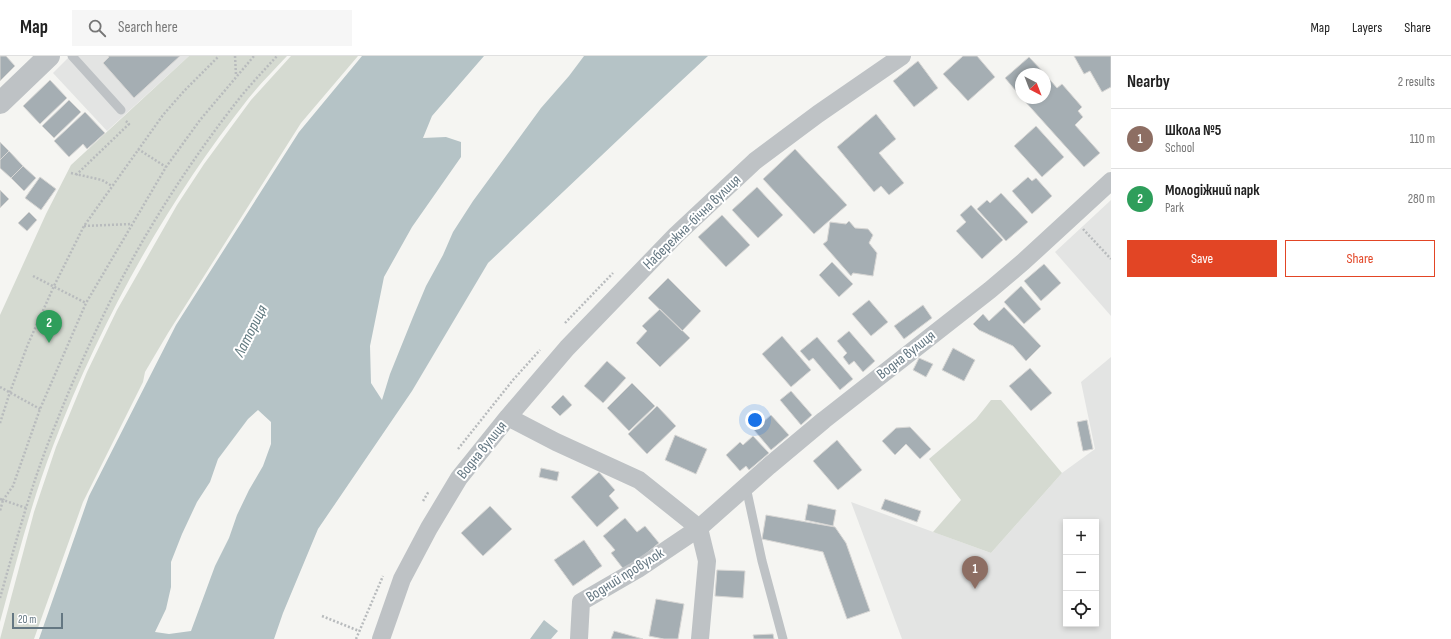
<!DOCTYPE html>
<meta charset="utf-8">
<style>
:root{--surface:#fff;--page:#f6f6f6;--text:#222;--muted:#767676;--line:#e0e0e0;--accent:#e24525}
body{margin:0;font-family:"Sofia Sans Condensed",sans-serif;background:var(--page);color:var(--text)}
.controls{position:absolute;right:12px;bottom:12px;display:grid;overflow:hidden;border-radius:0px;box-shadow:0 2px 6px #0003}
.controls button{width:36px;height:36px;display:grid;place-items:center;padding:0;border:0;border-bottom:1px solid var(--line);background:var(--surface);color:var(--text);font:20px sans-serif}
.compass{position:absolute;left:1015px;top:12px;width:36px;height:36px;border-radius:50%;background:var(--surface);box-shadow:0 2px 6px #0003;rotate:138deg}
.scale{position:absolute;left:12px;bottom:10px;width:51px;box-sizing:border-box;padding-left:4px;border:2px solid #647782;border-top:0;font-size:11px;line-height:14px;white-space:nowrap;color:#647782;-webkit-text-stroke:3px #fff;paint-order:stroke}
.you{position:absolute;left:755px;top:364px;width:14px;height:14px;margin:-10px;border:3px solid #fff;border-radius:50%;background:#1a73e8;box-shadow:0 0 0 6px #1a73e833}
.badge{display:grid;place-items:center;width:26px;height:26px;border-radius:50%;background:var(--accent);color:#fff;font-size:13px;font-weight:700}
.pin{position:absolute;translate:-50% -33px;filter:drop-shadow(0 1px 2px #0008)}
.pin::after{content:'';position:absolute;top:21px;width:14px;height:12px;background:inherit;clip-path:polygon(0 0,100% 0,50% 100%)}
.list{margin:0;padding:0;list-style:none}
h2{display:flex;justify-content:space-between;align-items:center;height:52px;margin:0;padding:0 16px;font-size:17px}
h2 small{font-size:13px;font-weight:400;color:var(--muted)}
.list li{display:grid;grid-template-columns:26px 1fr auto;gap:12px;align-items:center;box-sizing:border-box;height:60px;padding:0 16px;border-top:1px solid var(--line)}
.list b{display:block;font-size:15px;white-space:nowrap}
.list p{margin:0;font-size:13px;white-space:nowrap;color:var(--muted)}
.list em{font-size:13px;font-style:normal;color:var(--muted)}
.actions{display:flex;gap:8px;padding:12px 16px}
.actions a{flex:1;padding:9px 0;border:1px solid var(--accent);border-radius:0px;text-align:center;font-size:14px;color:var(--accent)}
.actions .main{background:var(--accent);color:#fff}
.icon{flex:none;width:22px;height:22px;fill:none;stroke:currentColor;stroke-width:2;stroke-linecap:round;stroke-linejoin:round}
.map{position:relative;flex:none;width:1111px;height:583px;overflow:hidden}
header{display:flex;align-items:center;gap:24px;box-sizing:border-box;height:56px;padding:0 20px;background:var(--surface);border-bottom:1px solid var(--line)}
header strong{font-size:19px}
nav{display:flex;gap:22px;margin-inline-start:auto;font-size:14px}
.search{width:280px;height:36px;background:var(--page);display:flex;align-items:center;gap:10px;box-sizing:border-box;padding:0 14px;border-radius:0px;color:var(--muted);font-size:15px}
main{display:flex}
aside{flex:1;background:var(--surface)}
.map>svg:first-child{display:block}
.built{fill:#e3e4e3;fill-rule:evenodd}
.green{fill:#d5dad1}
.water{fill:#b5c3c6;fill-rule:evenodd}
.building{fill:#a5aeb3;stroke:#d7d6d4}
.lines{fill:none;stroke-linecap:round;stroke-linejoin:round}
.path{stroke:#b8bbbd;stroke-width:2.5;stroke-dasharray:2 2;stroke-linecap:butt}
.service{stroke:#bec2c5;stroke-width:9}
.minor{stroke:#bec2c5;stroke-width:18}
.tertiary{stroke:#bec2c5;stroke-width:22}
.labels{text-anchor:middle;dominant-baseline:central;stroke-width:4;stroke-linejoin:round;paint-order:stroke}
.street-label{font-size:15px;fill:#647782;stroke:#fff}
.water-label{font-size:16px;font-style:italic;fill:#60797f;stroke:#fff}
</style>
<header>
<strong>Map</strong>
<div class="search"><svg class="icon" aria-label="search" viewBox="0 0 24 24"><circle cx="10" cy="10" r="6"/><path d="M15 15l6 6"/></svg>Search here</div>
<nav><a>Map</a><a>Layers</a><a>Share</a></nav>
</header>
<main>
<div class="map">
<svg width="1111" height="583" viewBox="0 0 1111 583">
<rect width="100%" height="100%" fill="#f5f5f2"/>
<path class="built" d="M70,0H189L107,75L53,17Z
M1111,144V260L1055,196Z
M1111,301V583H902L851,446L991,497L1062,417L1095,393L1081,326ZM1066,466H1096V568H1066Z"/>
<path class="green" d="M189,0H287C274,14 260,28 248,43C166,147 100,266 53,390C31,447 16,507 0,566V259L46,158L71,109Z
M291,0H358L301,67L168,277L145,316L143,326L83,446L34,583H0L34,456L56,391L87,316L117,254L177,149L204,108L251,44Z
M991,344H1001L1062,417L991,497L933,476L961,444L929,403L976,363Z"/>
<path class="water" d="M362,0H484L432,60L423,82L446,81L461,86V101L412,171L384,221L370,290L371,327L382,344L390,318L413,261L426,230L443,199L453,176L473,145L541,52L569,20L584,0H708L638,65L488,207L412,335L318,473L283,557L274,583H39L89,440L176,269L299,76ZM258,354L271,366V388L263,410L249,434L237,459L229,482L215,510L191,575L169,578L155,576L166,553L171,531V506L182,478L197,446L210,426L218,403L248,363Z
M544,564L558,575L551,583H530Z"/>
<path class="building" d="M0,0H6L15,10L0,25Z
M108,0H180L134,42L103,7L109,1Z
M963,0H977L995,21L968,45L943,18Z
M1074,0H1111V31L1102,36L1090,15L1084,18Z
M1029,1L1045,18H1021V41L1005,22Z
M918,5L938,32L914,51L893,25Z
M1045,18L1057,32L1062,28L1082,51L1078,55L1083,61L1075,69L1100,97L1084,111L1022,42H1045Z
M50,24L67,42L40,68L23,50Z
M69,44L81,56L54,82L42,70Z
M85,56L105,77L87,93L83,88L69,101L54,85Z
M876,58L896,83L879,97L904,127L889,139L881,130L874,136L837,91Z
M1036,70L1064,101L1042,121L1014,90Z
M0,86L9,95L0,104Z
M795,93L847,149L814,178L763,123Z
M9,95L23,110L11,122L0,112V104Z
M23,110L36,122L24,135L11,122Z
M40,121L56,133L41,154L25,142Z
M1028,121L1032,125L1036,122L1052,140L1032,158L1012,135Z
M757,131L783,159L758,182L732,154Z
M0,134L9,143L0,152Z
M1001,137L1028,166L1006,185L977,153L987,144L990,147Z
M971,149L1003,184L982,203L956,175L966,166L960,159Z
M29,156L37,164L27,175L18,167Z
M722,159L750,189L726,211L698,181Z
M849,165L855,172L868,173L873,179L869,187L877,197L873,220L853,217L851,220L823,188L827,185L830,166L846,168Z
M832,206L853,228L839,241L819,219Z
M1044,208L1061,227L1041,245L1024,225Z
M668,222L701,255L682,275L648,242Z
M1021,230L1041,253L1024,268L1004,246Z
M869,244L888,266L871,280L852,258Z
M923,249L932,262L904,283L894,270Z
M1004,251L1041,290L1026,305L1013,290L979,274L973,268L983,258L989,265Z
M660,253L690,282L660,311L636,287L647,275L642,270Z
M849,275L875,305L863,316L854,305L849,309L843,301L847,297L837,285Z
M782,280L811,314L791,331L762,298Z
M817,281L853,323L840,334L813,302L809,305L800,295Z
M953,292L975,304L964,325L942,314Z
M919,302L933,308L926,321L913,314Z
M607,305L626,322L603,347L584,330Z
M1030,312L1052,337L1031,355L1009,330Z
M632,327L655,350L629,375L607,352Z
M791,335L812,359L801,369L780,344Z
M563,339L572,349L560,360L551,351Z
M657,350L676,370L647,398L628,378Z
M771,359L789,379L771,394L754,374Z
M1087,364L1093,393L1083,395L1077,366Z
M910,371L931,393L920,403L906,388L895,399L882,385L896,372Z
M675,379L707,393L696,418L665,404Z
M753,380L769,397L749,414L746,410L740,415L726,399L740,386L743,389Z
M837,384L862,414L838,434L813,405Z
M541,412L559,416L557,425L539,421Z
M599,416L615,434L609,440L619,452L597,471L571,441Z
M885,443L921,455L917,466L881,453Z
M808,448L836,454L833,470L805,464Z
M490,450L512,473L483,500L461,477Z
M766,459L835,471L846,487L870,555L847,563L823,496L762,483Z
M625,462L637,476L645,470L659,487L625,515L611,497L615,494L603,480Z
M584,484L602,510L573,530L554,504Z
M717,514L745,515L743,542L715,540Z
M656,543L684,548L678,583H664L649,580Z
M614,575L643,583H611Z
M773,578L774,583H754L753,579Z"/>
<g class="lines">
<path class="path" d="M235,0L236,19
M138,93L166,111
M71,117L102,124L112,130
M76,119L129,68L126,65
M84,170L131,168
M1083,173L1111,203
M33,220L86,247
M565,267L613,217
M0,331L40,353
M0,367L10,336L28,288L54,230L84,170L163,59L184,35L219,0
M458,393L513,324L540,294
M0,443L3,444L0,455
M423,445L429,435
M26,452L3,444L13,430L40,353L86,247L166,111L200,64L254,0
M0,542C17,482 33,422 57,365C71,329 87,293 104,258C141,181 189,106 242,39C253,26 265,13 277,0
M322,560L359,575
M356,583L383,520"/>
<path class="service" d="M72,0L121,54
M746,431L762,505L783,583"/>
<path class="minor" d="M508,361L567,292L676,179L755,105L818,58L902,0
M381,583L402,523L429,472L459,422L508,361L556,386L639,424L699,472L769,410L824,364L990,234L1023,206L1111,125
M579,583L581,546L638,513L699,472L707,505L700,583"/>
<path class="tertiary" d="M0,47L49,0"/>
</g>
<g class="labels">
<g class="street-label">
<text transform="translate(692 166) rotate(-44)">Набережна-бічна вулиця</text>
<text transform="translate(906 299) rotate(-38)">Водна вулиця</text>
<text transform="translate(482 394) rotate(-51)">Водна вулиця</text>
<text transform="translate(625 519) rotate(-32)">Водний провулок</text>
</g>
<g class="water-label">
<text transform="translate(251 275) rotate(-63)">Латориця</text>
</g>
</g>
</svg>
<div class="controls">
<button>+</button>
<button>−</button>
<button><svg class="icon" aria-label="locate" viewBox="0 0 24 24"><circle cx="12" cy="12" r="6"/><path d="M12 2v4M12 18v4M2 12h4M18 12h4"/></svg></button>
</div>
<svg class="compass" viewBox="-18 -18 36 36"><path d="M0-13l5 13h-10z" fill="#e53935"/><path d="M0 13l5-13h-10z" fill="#767676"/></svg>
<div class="scale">20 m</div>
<div class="you"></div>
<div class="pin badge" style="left:975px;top:533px;background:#8d6e63">1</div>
<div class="pin badge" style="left:49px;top:287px;background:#2e9e5b">2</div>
</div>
<aside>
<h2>Nearby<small>2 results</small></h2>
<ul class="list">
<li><span class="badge" style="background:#8d6e63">1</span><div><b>Школа №5</b><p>School</p></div><em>110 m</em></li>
<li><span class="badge" style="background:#2e9e5b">2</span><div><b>Молодіжний парк</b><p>Park</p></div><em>280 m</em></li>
</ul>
<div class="actions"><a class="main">Save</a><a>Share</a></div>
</aside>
</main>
